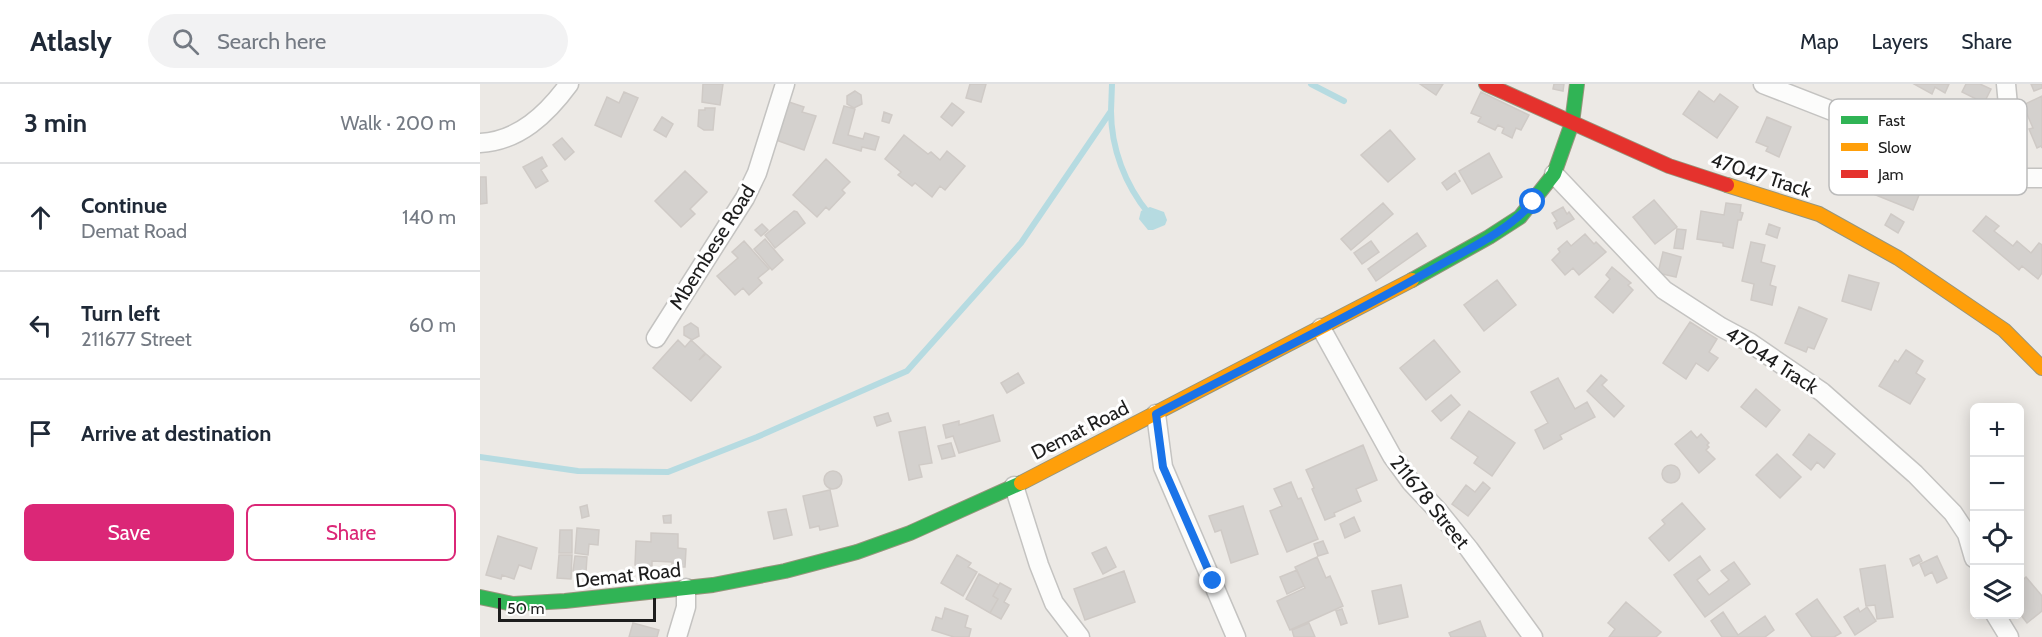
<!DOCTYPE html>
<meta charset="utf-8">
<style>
:root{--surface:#fff;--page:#f2f2f3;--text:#1f2937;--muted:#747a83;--line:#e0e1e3;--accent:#db2777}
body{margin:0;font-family:Cabin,sans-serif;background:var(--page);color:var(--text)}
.controls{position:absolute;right:18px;bottom:18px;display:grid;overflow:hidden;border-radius:9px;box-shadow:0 3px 15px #0003}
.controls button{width:54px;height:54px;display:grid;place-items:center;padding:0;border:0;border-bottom:2px solid var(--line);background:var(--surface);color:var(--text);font:30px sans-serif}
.scale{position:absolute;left:18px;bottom:15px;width:158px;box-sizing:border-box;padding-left:6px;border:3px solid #1d1d1d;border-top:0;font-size:16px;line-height:21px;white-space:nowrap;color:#1d1d1d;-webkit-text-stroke:4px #fff;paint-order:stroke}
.stop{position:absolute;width:18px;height:18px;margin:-14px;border:4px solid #1a73e8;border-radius:50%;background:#fff}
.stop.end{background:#1a73e8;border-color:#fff;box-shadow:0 2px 6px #0008}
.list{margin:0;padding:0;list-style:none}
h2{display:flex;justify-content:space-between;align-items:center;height:78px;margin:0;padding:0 24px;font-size:26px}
h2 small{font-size:20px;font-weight:400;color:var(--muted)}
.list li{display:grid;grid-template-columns:39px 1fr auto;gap:18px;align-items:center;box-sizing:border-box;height:108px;padding:0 24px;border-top:2px solid var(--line)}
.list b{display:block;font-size:22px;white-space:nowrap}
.list p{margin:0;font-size:20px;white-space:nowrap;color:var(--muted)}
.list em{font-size:20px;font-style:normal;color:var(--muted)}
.actions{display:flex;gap:12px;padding:18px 24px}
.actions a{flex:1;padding:14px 0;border:2px solid var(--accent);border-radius:9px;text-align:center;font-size:21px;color:var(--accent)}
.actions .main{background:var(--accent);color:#fff}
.icon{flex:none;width:33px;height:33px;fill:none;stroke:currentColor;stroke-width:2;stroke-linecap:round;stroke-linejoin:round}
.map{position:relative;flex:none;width:1562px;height:553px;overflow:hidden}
header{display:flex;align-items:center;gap:36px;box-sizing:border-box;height:84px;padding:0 30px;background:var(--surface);border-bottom:2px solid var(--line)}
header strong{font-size:28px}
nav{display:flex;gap:33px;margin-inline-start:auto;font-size:21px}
.search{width:420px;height:54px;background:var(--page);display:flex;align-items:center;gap:15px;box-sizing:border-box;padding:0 21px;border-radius:33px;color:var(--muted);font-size:22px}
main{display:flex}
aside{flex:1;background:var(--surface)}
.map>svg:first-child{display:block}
.water{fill:#b6dbe1}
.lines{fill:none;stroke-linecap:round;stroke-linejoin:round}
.stream{stroke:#b6dbe1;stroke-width:6}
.building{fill:#d4d1ce;stroke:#cfcac6;stroke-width:1.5}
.street-casing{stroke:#c4c3c1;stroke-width:21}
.fast-casing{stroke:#96957c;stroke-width:16}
.slow-casing{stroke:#96957c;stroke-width:16}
.jam-casing{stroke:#96957c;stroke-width:16}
.street{stroke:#fcfcfb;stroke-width:18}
.fast{stroke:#30b455;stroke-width:14}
.slow{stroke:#ff9f0a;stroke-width:14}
.jam{stroke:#e5322d;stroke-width:14}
.route{stroke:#1a73e8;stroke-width:8}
.labels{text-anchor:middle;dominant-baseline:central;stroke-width:6;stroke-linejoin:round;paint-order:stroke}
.street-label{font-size:20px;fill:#1d1d1d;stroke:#fff}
.key{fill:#fff;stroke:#bbb;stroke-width:1.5}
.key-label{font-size:16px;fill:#1d1d1d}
</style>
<header>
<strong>Atlasly</strong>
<div class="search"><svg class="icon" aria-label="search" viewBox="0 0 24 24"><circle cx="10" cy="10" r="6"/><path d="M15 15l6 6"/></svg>Search here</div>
<nav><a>Map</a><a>Layers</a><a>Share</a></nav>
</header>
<main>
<aside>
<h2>3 min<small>Walk · 200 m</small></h2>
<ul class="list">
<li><svg class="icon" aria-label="ahead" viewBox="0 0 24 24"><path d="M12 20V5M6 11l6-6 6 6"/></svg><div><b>Continue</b><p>Demat Road</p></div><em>140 m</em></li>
<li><svg class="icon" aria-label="left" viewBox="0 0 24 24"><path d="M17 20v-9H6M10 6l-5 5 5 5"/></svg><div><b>Turn left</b><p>211677 Street</p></div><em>60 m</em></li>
<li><svg class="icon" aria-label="arrive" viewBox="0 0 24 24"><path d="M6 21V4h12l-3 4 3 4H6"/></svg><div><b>Arrive at destination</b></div></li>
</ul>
<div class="actions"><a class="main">Save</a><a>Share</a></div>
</aside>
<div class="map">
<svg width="1562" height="553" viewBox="0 0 1562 553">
<rect width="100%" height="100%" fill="#ece9e5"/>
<path class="water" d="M670,123L684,128L687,136L685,141L673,146H668L659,135L661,127Z"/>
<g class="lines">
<path class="stream" d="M831,0L864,17
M631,27C631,64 645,101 669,130
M0,373L98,387L188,388L277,353L427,287L541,159L631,27L632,0"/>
</g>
<path class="building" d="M223,0H243L240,21L222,18Z
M490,0H506L501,18L486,14Z
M940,0H963L956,11Z
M1074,0H1084L1083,7L1073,5Z
M1434,0H1469L1465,9L1455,3L1452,10Z
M1486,0H1500L1511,5L1504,19L1482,8Z
M1551,0H1562V4L1554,7Z
M375,7L381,11L382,20L374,24L367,20V12Z
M1219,7L1234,18L1240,10L1258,23L1237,54L1203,30Z
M144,8L158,14L141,53L115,41L127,13L139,19Z
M1001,8L1049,31L1041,46L1036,44L1032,54L1022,49L1024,44L1018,41L1015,46L998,38L1001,33L991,29Z
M1562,12V64L1561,62L1557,64L1549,45L1553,44L1543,21Z
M309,18L324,23L322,28L336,32L324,66L296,56Z
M472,19L484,28L472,42L461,33Z
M364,22L375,25L368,51L383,55L385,49L399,53L395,66L382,63L381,67L353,59Z
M225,24H235L233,46H224L218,42L219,26H225Z
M404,28L412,31L409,39L402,37Z
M182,33L193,40L186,53L174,46Z
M1287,33L1311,43L1299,73L1286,67L1288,63L1276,58Z
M910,46L935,75L908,98L881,71Z
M424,51L448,70L451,68L460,76L467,67L485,82L465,106L460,102L452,113L435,99L432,102L418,91L421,88L405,75Z
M82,54L94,68L85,76L73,61Z
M1009,69L1022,93L992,110L979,87Z
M62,73L67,82L61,86L68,97L56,104L43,83Z
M1388,73L1445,96L1433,126L1376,103Z
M346,75L370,98L362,106L365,109L349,126L346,123L337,133L313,111Z
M205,87L227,108L210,125L215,130L201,143L175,117Z
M975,89L980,97L967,106L962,99Z
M0,93H6L7,119L0,120Z
M1174,116L1197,143L1175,160L1153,133Z
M903,119L913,130L871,166L861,155Z
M1246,119L1261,121L1260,128L1263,129L1261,136H1258L1253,164L1243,162V159L1217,155L1221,127L1244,131Z
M1083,123L1087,130L1089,128L1094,135L1077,145L1074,139L1077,137L1072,129Z
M314,127L317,128L325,139L295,164L285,151Z
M1411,130L1424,138L1418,149L1405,141Z
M1506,132L1519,142L1514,147L1533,162L1537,157L1551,169L1559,159L1562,161V189L1558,195L1542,182L1539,186L1493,147Z
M282,140L288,146L281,152L275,146Z
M1289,140L1300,144L1297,154L1286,150Z
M1197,145L1206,146L1203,165L1194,164Z
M937,149L946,162L896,197L888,185Z
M1105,150L1114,160L1116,158L1126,168L1099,191L1093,184L1085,191L1072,176L1080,168L1078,165L1087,157L1091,162Z
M285,155L303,176L292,186L274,165Z
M264,157L289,185L278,194L282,199L269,211L263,204L255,211L237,192L258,174L252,168Z
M891,157L899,168L882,180L874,169Z
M1271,158L1285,161L1281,178L1295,182L1290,201L1296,203L1292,221L1271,216L1274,200L1262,197Z
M1183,168L1201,173L1196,193L1178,189Z
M1132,183L1151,199L1148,201L1153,206L1133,229L1115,213L1130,195L1126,191Z
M1369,191L1399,199L1391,226L1362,217Z
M1017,196L1036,221L1004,247L984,221Z
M1319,223L1347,235L1334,265L1328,263L1326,268L1305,259Z
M1210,238L1237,255L1229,268L1238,274L1228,287L1216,279L1206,295L1183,279Z
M211,239L218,244L219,252L212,256L204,251V243Z
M198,256L205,263L211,256L225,269L219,276L226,270L241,283L211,317L173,284Z
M954,256L980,288L946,316L920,284Z
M1426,266L1443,277L1436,289L1445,295L1430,320L1399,302L1415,276L1418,278Z
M538,289L544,299L527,309L521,299Z
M1121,291L1127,296L1122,301L1144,322L1134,333L1107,307Z
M1078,294L1095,325L1107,318L1115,333L1080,351L1082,355L1064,365L1055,346L1068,339L1051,308Z
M1276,305L1300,326L1286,343L1261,323Z
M971,311L980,321L961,337L952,327Z
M989,327L1035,359L1012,392L994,379L998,373L971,354Z
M408,329L411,337L397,342L394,333Z
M513,331L520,357L479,369L473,352L466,354L463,341L479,337V341Z
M445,343L452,379L439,381L442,393L429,396L419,348Z
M1211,347L1217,354L1221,350L1229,359L1227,361L1229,363L1226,366L1235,375L1219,389L1195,360Z
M1329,350L1355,370L1344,384L1337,378L1331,386L1313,371Z
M471,359L475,372L462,375L458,362Z
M883,361L897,396L876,405L881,417L854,429L855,432L845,436L832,405L834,404L826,386Z
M1297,370L1321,393L1300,414L1276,391Z
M1182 390a9 9 0 1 1 18 0a9 9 0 1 1-18 0Z
M344 396a9 9 0 1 1 18 0a9 9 0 1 1-18 0Z
M811,398L818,415L821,414L838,455L807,468L790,427L802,422L794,405Z
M1003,398L1010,404L988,432L972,420L986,401L995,408Z
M350,406L358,442L340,446L339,442L330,444L323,412Z
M1202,419L1225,445L1189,477L1169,454L1185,440L1182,436Z
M107,421L109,432L102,434L100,423Z
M763,422L778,470L751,479L741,446L735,448L729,432Z
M306,425L312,451L294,455L288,428Z
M191,431V439H184L183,432Z
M874,433L880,447L865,454L860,440Z
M97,444L119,446L118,461L109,460L108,471L95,469Z
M80,446H92V469H79Z
M171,449L198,450V464L206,465L205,483H192V478L172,477V482L155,481L156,457L171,458Z
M18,452L57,464L51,485L39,481L34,495L22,491L21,495L6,491Z
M843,457L848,469L838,472L834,460Z
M626,463L636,483L623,490L612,469Z
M79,471H92L91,495L77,494Z
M477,471L491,479L488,483L497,488L483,512L461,499Z
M1439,471L1442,477L1433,482L1430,475Z
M95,472L107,473L106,488L93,487Z
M1220,472L1230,486L1217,496L1229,511L1249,496L1241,487L1254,478L1270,500L1225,533L1194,491Z
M1457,472L1467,494L1457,499L1452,488L1445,492L1440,480Z
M837,473L846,494L850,492L863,522L810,546L797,517L825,504L815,483Z
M1405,481L1413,533L1397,535L1395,521L1386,522L1380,485Z
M817,486L824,502L807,510L800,493Z
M644,487L655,518L605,536L594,505Z
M499,490L519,501L513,512L518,515L510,529L486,515Z
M1546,493L1562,512V527L1547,539L1540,530V498Z
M520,499L531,505L524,518L529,521L521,535L510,529L518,515L513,512Z
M921,501L928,533L899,540L892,507Z
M1337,515L1361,549L1354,553H1332L1316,530Z
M1146,518L1181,548L1176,553H1129L1135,545L1128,539Z
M1387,523L1396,537L1375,551L1364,533L1378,524L1380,528Z
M465,524L488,532L485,543L491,545L489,553H474L452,546L456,533L462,535Z
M862,525L867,539L861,541L856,527Z
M1243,528L1258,551L1285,532L1294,546L1285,553H1242L1231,537Z
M1000,537L1006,553H971L969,549Z
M153,539L179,546L177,553H149Z
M829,539L835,553H814L812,546Z"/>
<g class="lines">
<defs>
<path id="street" d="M1283,0L1524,94H1562
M0,59C39,57 67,30 89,0
M1074,90L1184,206L1241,243L1269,258L1342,308L1435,390L1473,429L1487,450L1494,474
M1524,94L1533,74L1526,0
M841,244L912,372L931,398L959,428L989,465L1053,553
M176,254L265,114L277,89L305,0
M676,330L683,383L756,553
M534,402L559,481L574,519L600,553
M1515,530L1529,553
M197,553L206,523V504"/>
<path id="fast" d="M932,196L1009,153L1040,133L1074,90L1092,39L1097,0
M0,513L33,520L85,517L233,501L305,487L377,468L430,449L541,399"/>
<path id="slow" d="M1247,101L1339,130L1418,174L1524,246L1562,284
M541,399L932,196"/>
<path id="jam" d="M1006,0L1189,82L1247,101"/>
</defs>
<use href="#street" class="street-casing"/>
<use href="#fast" class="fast-casing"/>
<use href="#slow" class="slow-casing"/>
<use href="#jam" class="jam-casing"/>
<use href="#street" class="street"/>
<use href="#fast" class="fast"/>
<use href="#slow" class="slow"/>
<use href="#jam" class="jam"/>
</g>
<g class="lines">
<path class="route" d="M733,497L683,383L676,330C768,282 861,237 951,186C986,166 1026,149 1053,118"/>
</g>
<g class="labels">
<g class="street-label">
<text transform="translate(1281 91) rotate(18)">47047 Track</text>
<text transform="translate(232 163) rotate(-58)">Mbembese Road</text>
<text transform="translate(1292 276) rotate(33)">47044 Track</text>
<text transform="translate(600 346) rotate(-27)">Demat Road</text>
<text transform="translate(950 418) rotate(51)">211678 Street</text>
<text transform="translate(148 491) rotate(-6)">Demat Road</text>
</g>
</g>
<rect x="1349" y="15" width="198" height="96" rx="9" class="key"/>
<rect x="1361" y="32" width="27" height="8" fill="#30b455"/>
<rect x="1361" y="59" width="27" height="8" fill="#ff9f0a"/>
<rect x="1361" y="86" width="27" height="8" fill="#e5322d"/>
<g class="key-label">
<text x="1398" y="42">Fast</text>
<text x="1398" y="69">Slow</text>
<text x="1398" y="96">Jam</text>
</g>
</svg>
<div class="controls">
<button>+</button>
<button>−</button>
<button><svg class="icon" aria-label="locate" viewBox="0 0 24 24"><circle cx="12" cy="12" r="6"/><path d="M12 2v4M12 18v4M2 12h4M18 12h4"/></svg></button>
<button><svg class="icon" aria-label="layers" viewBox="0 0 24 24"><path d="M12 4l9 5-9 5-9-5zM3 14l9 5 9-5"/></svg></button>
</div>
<div class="scale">50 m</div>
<div class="stop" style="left:1053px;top:118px"></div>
<div class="stop end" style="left:733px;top:497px"></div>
</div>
</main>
